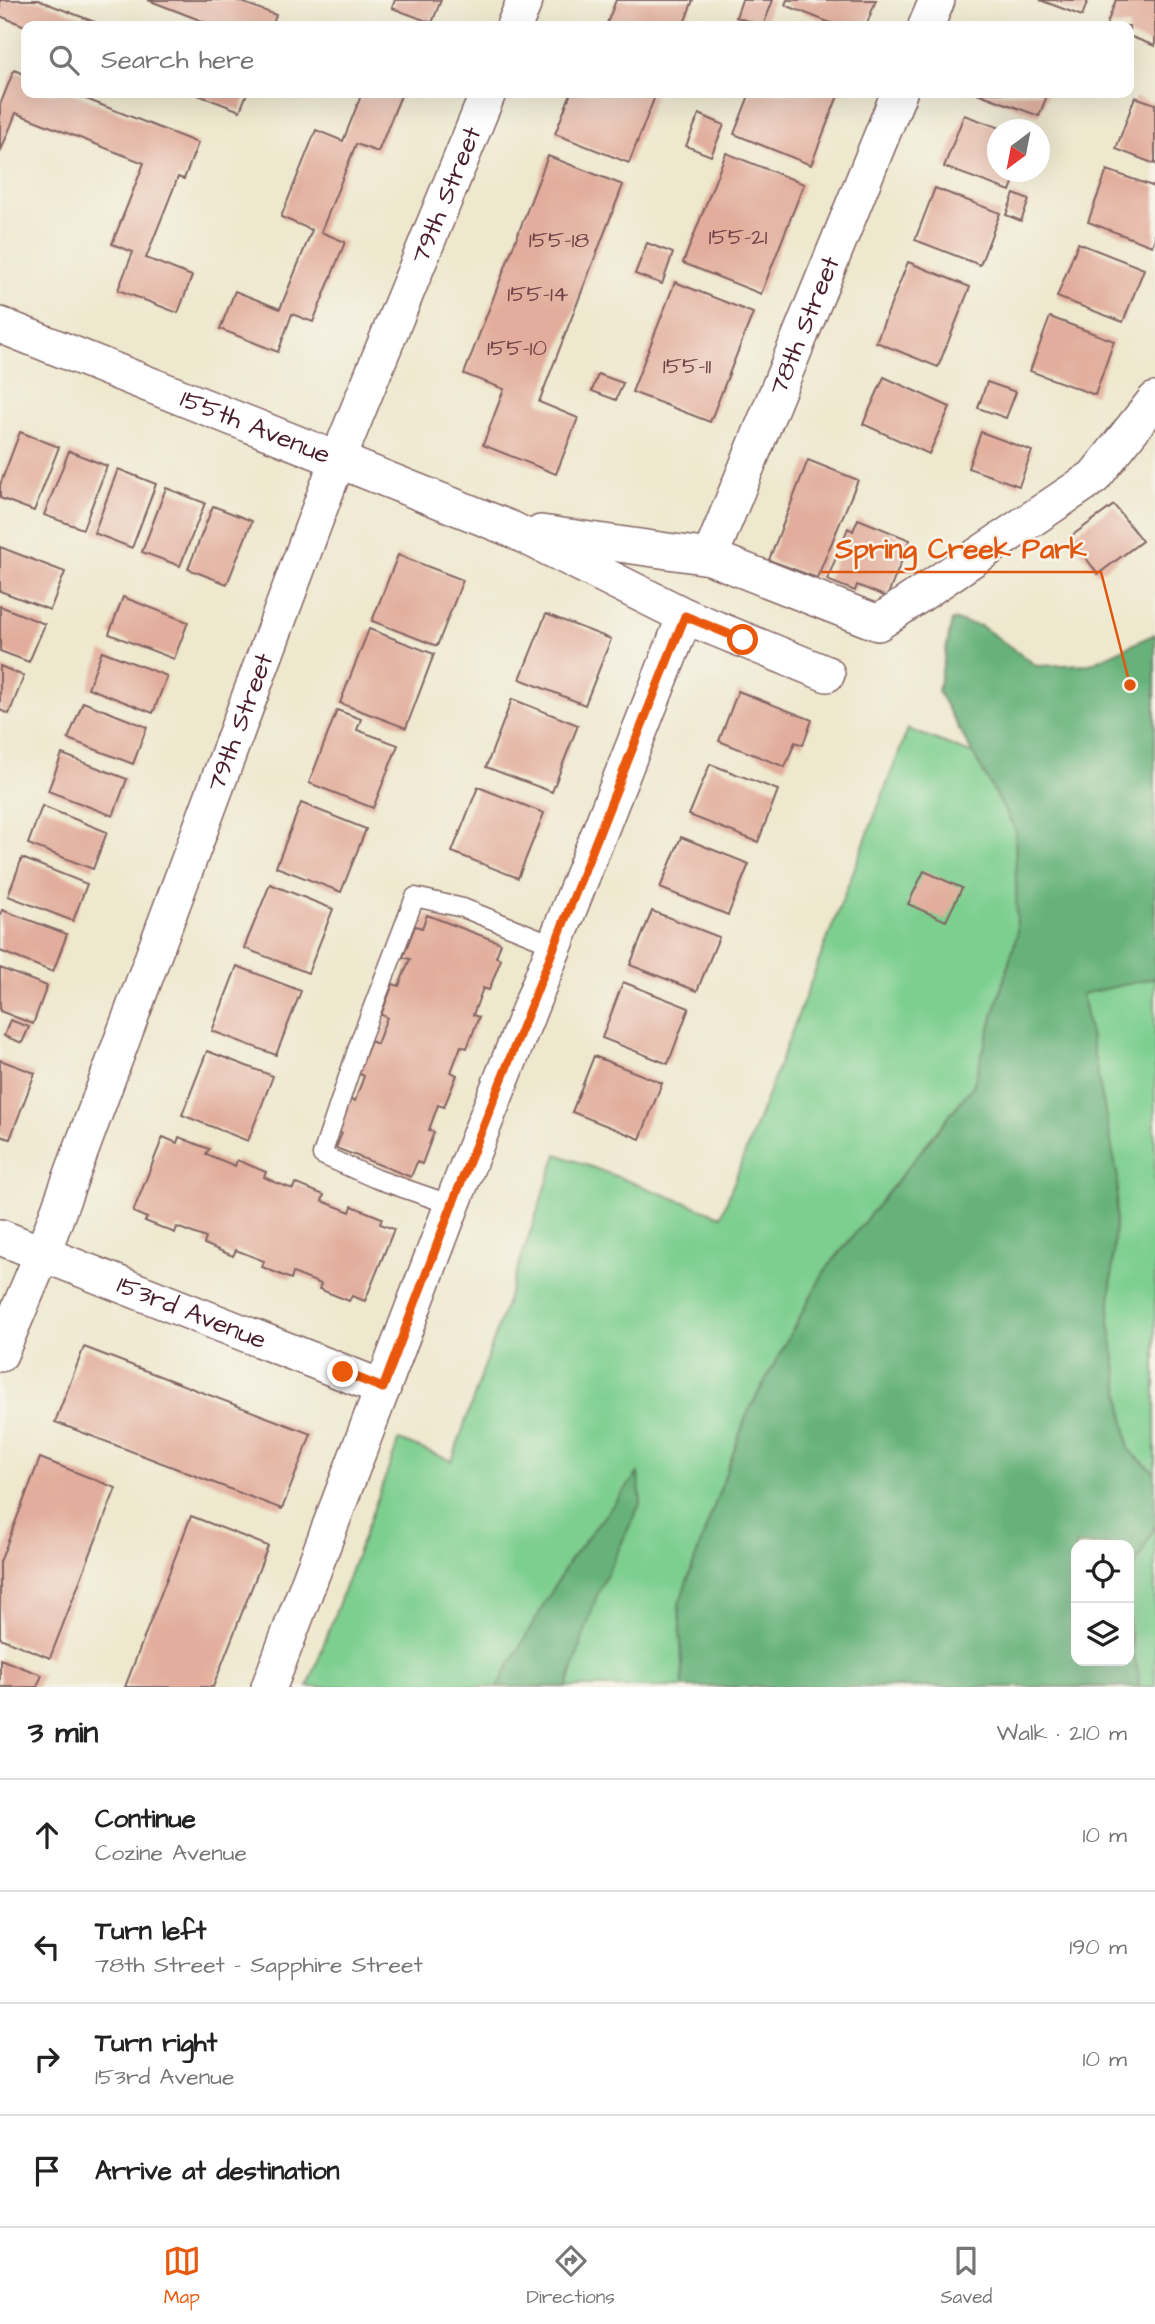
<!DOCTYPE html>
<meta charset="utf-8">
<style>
:root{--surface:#fff;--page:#f6f6f6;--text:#222;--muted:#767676;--line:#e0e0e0;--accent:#ea580c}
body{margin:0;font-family:"Architects Daughter",sans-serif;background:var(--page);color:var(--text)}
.controls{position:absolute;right:21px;bottom:21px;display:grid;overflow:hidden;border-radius:14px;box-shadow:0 7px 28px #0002}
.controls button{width:63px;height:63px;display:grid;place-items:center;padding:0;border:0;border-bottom:2px solid var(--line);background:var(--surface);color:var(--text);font:35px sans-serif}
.compass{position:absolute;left:987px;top:119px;width:63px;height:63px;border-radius:50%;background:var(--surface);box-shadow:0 7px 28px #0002;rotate:212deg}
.stop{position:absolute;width:21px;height:21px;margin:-16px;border:5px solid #ea580c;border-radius:50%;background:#fff}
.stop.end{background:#ea580c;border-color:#fff;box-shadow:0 2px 7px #0008}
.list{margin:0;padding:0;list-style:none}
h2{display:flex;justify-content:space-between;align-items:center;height:91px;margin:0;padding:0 28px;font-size:30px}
h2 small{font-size:23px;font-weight:400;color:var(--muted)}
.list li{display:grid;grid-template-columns:46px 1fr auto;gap:21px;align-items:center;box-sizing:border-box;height:112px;padding:0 28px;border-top:2px solid var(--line)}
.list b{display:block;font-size:26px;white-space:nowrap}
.list p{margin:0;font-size:23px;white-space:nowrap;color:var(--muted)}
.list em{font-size:23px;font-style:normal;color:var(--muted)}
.icon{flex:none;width:38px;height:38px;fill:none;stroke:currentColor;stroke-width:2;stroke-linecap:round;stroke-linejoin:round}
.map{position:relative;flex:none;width:1155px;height:1687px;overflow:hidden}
.search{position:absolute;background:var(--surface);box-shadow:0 7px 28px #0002;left:21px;right:21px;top:21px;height:77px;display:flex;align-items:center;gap:18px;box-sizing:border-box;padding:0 24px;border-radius:14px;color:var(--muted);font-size:26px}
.sheet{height:539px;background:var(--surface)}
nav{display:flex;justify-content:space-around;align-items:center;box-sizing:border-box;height:98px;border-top:2px solid var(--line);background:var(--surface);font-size:19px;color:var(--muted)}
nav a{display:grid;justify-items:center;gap:4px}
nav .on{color:var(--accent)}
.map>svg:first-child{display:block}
.green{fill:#7dcf90;stroke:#64775e;stroke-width:2;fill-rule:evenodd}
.forest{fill:#66b27a;stroke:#586852;stroke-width:2}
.building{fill:#e2ad9c}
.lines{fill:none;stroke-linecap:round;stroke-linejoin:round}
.service-casing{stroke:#836564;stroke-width:21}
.minor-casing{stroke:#836564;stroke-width:38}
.service{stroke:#fff;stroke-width:18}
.minor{stroke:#fff;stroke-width:35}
.route{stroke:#ea580c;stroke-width:9}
.labels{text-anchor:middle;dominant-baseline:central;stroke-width:5;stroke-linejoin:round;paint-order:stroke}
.number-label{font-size:23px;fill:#704247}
.street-label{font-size:26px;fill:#4a1f2b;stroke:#f7f3e8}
.leader{fill:none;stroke:#e0560e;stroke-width:2.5}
.callout-dot{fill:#e0560e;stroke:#f7f3e8;stroke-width:2.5}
.callout-label{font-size:28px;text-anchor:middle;font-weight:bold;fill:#e0560e;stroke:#f7f3e8;stroke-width:5;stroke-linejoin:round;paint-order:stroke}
</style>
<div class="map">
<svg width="1155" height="1687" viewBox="0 0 1155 1687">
<rect width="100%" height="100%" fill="#f7f3e8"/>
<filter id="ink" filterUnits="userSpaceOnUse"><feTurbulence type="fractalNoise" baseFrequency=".0143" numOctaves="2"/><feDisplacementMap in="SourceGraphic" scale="14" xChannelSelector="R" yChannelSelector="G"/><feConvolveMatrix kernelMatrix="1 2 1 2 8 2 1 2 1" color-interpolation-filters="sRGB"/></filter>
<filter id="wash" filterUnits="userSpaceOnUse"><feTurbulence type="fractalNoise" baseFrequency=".00686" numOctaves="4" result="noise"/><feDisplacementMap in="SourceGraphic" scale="28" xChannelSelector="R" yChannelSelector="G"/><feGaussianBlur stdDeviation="1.57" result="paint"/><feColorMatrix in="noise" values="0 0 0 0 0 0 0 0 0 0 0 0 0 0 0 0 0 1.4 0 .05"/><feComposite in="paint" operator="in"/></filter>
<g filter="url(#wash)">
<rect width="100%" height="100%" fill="#eee8ce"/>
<path class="green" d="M908,729L1155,824V1687H308L399,1440L452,1461L557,1154L721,1216ZM1076,1545H1129V1661H1076Z"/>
<path class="forest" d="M952,620L981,626L1037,666L1090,664L1155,634V978L1082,994L1118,1178L1109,1320L1129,1450L1155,1473V1526L1129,1579V1545H1076V1661H1129V1628L1138,1673L1139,1687H683L679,1604L747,1414L824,1272L973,1086L1017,935L1015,829L938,691Z
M638,1473L641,1502L597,1595L567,1687H497L569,1561Z"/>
<g id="blocks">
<path class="building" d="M0,0H38L105,26H25L0,16Z
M148,0H236L276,15L272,26H215Z
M395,0H441L432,23L392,8Z
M616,0H693L683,26H606Z
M742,0H773L763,26L736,17Z
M787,0H876L866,26H838L785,5Z
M1040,0H1088L1082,16Z
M1116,0H1155V46L1129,36V26H1106Z
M14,70L26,75V93H71L198,143L184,179L178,177L146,258L192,276L178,313L118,290L133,252L112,244L144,163L16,113L0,153V105Z
M193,93H247L240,111Z
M362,93H402L378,152L356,144L321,232L345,242L313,322L292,314L278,352L220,329L235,291L280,309L312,230L281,217L316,130L343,141Z
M571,93H646L655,96L629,163L555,134Z
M750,93H839L811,165L734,134Z
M977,93H1048L1039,116Z
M1135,97L1155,104V164L1116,149Z
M699,114L724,125L711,156L686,146Z
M964,115L1003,129L998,130V172H1017L1010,191L944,167Z
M726,153L804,184L761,294L683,263Z
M548,156L623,185L539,402L578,418L556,474L483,445L504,389L464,374Z
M1107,170L1155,187V238L1152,246L1088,222Z
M935,188L1000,213L980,265L915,240Z
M1014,194L1029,200L1021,221L1006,215Z
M647,243L673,253L662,284L635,274Z
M1078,243L1144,269L1123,322L1057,297Z
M908,262L970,287L938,367L876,342Z
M675,282L753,313L710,422L632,392Z
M1050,317L1114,341L1095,395L1030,371Z
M598,374L623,383L616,400L592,391Z
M884,377L950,407L929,454L863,424Z
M987,382L1016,392L1006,418L978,408Z
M20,432L59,447L34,511L0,498V485Z
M981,432L1032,451L1019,486L968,468Z
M69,451L107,466L83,529L44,515Z
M808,460L858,480L817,578L769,560Z
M118,469L156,484L132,548L94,533Z
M166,488L205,503L180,566L142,552Z
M1114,505L1142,541L1098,574L1070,537Z
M213,506L252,521L227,584L188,569Z
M858,519L910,540L887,597L857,585L855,591L827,580L848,528L853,531Z
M0,547L65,572L50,610L0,591Z
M398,555L463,580L437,646L372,621Z
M123,597L188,622L174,659L109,634Z
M0,606L45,624L29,662L0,651Z
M546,614L611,639L585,705L520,679Z
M369,629L434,654L406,728L340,703Z
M102,651L167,676L153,713L88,688Z
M0,666L24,676L9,714L0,710Z
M738,691L812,720L803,745L795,742L785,767L719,741Z
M512,699L578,725L552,792L486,767Z
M83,702L147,727L133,764L68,739Z
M337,710L361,719L357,730L398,745L373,808L309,783Z
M62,754L127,779L113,816L48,791Z
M710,764L778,790L758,842L689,815Z
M478,787L544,813L518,878L452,852Z
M301,803L366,829L341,892L276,867Z
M42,806L107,832L93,869L28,844Z
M681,837L749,864L728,915L660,888Z
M22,858L87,884L73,921L8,896Z
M924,871L962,888L946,921L908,904Z
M270,884L333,909L308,973L244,948Z
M2,910L67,934L53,972L0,951V915Z
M652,911L719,937L697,991L630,965Z
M427,915L501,943L496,957L501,959L489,990L483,988L473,1015L479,1017L467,1048L461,1046L451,1072L457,1075L444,1107L438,1105L429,1130L434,1132L422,1164L417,1162L411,1177L336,1148L342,1133L336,1131L348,1099L355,1101L364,1076L358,1073L371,1041L377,1044L387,1017L381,1015L393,984L399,986L410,959L403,957L415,926L422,928Z
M237,966L301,991L276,1055L212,1031Z
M0,968L47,986L33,1024L0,1011Z
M623,982L689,1008L668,1064L602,1038Z
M10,1020L29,1027L22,1043L4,1036Z
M207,1051L273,1076L248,1141L182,1115Z
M594,1056L662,1083L640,1139L572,1112Z
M0,1060L35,1073L10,1139L0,1136Z
M163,1137L177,1143L179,1137L209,1149L206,1154L235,1166L237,1160L266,1172L264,1177L274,1182L293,1189L295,1183L324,1195L322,1201L350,1212L352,1206L382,1218L380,1224L394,1229L365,1301L352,1296L349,1301L319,1289L321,1284L293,1273L291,1279L262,1267L264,1261L236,1250L233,1256L204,1244L206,1238L177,1227L175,1233L145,1221L147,1218L133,1212Z
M84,1347L311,1434L282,1509L55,1422Z
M40,1458L116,1488L50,1658L0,1638V1562Z
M191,1516L268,1546L213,1687H125Z
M0,1659L42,1675L37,1687H0Z"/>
</g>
</g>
<g filter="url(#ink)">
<use href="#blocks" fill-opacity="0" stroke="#836564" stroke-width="2"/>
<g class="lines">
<defs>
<path id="service" d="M452,1205L374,1178L322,1155L361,1038L415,897L463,908L555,945"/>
<g id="minor">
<path d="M514,26L525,0"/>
<path d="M926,26L937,0"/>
<path id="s1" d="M0,325L511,529L685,616L827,674"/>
<path d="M541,533L710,557L878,623L1094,477L1155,400"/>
<path id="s2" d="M710,557L899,93"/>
<path id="s3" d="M0,1237L383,1388"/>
<path id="s4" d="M0,1354L42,1255L338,459L488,93"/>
<path d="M269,1687L452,1205L685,616"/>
</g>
</defs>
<use href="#service" class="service-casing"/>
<use href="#minor" class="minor-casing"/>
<use href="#service" class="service"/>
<use href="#minor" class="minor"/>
</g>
</g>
<g class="lines" filter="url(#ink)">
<path class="route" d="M343,1372L383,1388L452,1205L685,616L743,640"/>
</g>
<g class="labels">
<g class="number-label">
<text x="738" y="237">155-21</text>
<text x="559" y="240">155-18</text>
<text x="538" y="294">155-14</text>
<text x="517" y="348">155-10</text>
<text x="687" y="366">155-11</text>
</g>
<g class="street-label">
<text stroke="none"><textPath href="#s4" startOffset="1242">79th Street</textPath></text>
<text stroke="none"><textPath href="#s2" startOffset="250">78th Street</textPath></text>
<text stroke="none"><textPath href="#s1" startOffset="275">155th Avenue</textPath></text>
<text stroke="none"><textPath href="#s4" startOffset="676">79th Street</textPath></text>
<text stroke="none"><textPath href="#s3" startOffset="206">153rd Avenue</textPath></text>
</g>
</g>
<path class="leader" d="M1130 685L1101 572H821"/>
<circle class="callout-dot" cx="1130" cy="685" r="7"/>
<g class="callout-label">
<text x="961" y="558">Spring Creek Park</text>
</g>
</svg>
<div class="controls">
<button><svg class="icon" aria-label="locate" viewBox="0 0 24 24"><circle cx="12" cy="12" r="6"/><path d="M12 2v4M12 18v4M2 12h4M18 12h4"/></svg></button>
<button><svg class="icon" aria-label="layers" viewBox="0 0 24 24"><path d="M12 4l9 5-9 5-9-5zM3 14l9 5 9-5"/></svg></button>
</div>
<svg class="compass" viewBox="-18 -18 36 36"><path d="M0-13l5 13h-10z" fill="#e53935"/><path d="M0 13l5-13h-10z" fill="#767676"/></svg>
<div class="stop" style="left:743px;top:640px"></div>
<div class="stop end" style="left:343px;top:1372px"></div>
<div class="search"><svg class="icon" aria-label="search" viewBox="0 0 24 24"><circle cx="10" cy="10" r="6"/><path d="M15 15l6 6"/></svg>Search here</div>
</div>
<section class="sheet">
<h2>3 min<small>Walk · 210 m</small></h2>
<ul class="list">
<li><svg class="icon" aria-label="ahead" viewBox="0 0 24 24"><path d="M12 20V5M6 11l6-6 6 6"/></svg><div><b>Continue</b><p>Cozine Avenue</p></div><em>10 m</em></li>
<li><svg class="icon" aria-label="left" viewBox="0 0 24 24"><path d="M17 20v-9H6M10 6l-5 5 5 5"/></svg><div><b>Turn left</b><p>78th Street - Sapphire Street</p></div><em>190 m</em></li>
<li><svg class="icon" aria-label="right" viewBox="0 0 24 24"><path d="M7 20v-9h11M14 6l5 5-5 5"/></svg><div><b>Turn right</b><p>153rd Avenue</p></div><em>10 m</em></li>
<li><svg class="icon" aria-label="arrive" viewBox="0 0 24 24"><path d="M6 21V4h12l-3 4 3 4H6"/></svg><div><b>Arrive at destination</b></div></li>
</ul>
</section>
<nav>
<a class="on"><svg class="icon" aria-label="map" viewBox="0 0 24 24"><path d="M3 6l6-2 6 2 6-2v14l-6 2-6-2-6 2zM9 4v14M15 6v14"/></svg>Map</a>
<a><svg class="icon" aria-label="directions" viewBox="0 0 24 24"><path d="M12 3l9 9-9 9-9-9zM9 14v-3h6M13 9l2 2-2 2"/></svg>Directions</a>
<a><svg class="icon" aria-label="saved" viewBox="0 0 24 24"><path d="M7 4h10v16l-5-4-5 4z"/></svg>Saved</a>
</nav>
